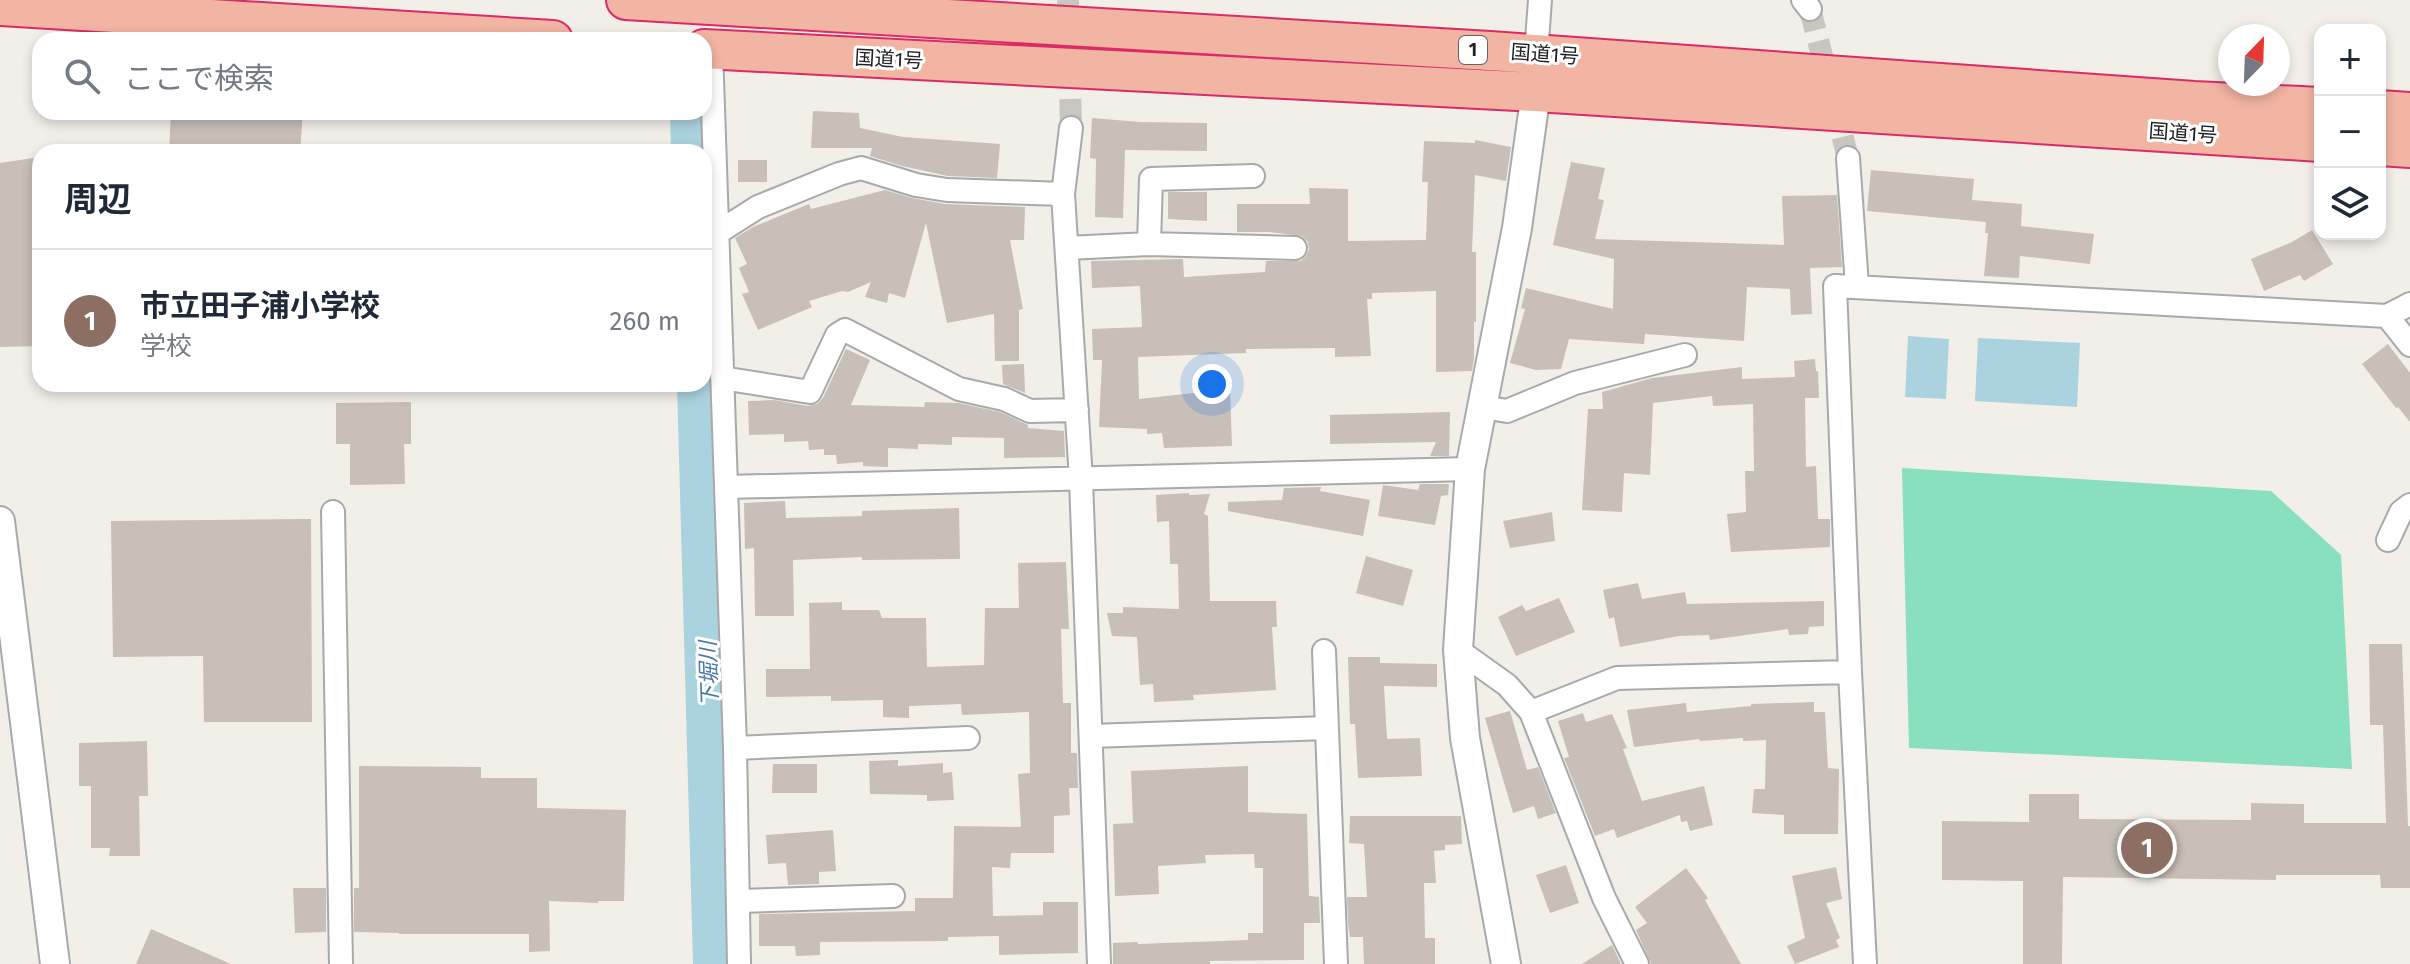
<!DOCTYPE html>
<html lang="ja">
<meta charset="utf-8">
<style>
:root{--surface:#fff;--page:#f2f2f3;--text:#1f2937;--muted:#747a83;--line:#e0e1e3;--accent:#2563eb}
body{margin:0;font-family:"Fira Sans","Noto Sans JP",sans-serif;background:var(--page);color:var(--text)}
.controls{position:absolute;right:24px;top:24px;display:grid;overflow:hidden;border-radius:16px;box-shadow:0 4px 12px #0003}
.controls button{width:72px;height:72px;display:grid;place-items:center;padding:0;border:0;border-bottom:2px solid var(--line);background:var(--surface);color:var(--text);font:40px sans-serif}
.compass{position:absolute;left:2218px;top:24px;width:72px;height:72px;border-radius:50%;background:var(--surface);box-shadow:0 4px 12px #0003;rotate:23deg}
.you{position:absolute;left:1212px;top:384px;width:28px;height:28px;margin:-20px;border:6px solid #fff;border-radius:50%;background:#1a73e8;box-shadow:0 0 0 12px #1a73e833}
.badge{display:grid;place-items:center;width:52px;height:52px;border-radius:50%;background:var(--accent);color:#fff;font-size:26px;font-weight:700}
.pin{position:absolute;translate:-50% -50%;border:4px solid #fff;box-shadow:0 2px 8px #0006}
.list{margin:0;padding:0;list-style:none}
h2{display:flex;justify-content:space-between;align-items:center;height:104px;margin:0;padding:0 32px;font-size:34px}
h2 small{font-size:26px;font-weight:400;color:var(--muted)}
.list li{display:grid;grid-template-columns:52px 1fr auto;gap:24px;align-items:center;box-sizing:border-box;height:144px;padding:0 32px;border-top:2px solid var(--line)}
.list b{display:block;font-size:30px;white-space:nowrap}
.list p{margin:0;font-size:26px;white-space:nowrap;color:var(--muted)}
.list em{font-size:26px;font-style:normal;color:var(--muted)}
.icon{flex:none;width:44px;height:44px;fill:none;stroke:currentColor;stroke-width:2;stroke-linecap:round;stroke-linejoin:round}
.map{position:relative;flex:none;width:2410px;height:964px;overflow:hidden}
.search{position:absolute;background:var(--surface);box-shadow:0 4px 12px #0003;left:32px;top:32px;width:680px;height:88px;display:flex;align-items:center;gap:20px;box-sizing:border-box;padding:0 28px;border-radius:24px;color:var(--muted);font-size:30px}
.panel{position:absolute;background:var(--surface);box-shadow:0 4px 12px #0003;left:32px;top:144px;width:680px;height:248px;border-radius:24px}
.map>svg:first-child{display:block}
.pitch{fill:#88e0be}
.water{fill:#aad3df}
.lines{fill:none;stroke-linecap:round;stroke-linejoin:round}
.river{stroke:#aad3df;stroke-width:48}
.building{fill:#c7bfb8}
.minor-tunnel{stroke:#c8c6c1;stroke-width:22;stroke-dasharray:22 11;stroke-linecap:butt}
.minor-casing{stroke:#a9a9a9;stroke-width:26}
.tertiary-casing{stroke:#a9a9a9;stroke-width:32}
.trunk-casing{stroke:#dc2a67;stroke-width:42}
.minor{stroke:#fff;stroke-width:22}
.tertiary{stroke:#fff;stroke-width:28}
.trunk{stroke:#f2b4a3;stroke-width:38}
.labels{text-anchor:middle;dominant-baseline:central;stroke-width:6;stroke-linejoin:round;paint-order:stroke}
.shield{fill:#fff;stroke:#646464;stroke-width:2}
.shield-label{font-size:18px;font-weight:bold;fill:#222}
.street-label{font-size:20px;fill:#222;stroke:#fff}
.water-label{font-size:22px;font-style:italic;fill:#4a7aab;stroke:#fff}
</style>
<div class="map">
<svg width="2410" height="964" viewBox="0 0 2410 964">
<rect width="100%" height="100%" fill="#f2efe9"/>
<path class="pitch" d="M1902,468L2271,491L2341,555L2352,769L1909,748Z"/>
<path class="water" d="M1908,336L1949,339L1946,399L1905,397Z
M1978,338L2080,343L2077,407L1975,401Z"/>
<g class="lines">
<path class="river" d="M694,112L695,152
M701,384L717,964"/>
</g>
<path class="building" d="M813,111L859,113L860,128L903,137L1000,144L997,178L948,176L902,166L870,156L872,148H811Z
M171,112H303L300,152H169Z
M1092,118L1140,122L1207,123V151L1125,150L1123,218L1095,217L1096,159L1090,158Z
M1475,140L1511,147L1506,181L1475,175L1472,252H1476V322H1474V358L1472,371L1436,372V291L1372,293V299H1367L1371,356L1335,357V348L1246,349V353L1138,357L1139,399L1230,389L1232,446L1164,448L1162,433L1147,434V429L1099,427L1102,360H1093L1092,329L1142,327L1140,286L1092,288L1091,261L1183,259L1184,277L1265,272L1266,261H1301L1306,256L1309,249L1308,242L1302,236L1270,232H1237V204H1310L1309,188L1348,189V241L1426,240L1428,182H1422L1424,141L1475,143Z
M40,157V346L0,347V163Z
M738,160H767V182H738Z
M1571,162L1605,168L1598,199L1604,200L1595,239L1784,245L1782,196L1837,195L1842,267L1810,268L1812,314L1791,315L1790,289L1747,287L1744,341L1645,334L1644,344L1569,339L1561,369L1536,370L1510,363L1525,309L1521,308L1526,288L1613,309L1614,259L1553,245Z
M1871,170L1974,179L1972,200L2022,204L2021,226L2094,234L2090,264L2020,256L2019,278L1984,276L1988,233H1985L1986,222L1867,211Z
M885,190L912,198L945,204L1025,207L1024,240H1010L1023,309L1019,310V361H995L994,314L947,323L926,223L905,298L889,293L887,303L865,297L871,282L848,292L842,291L809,301L812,307L758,330L742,294L749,292L739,268L747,264L735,238L753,227L809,204L811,209Z
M1168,192H1207V221L1168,219Z
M2312,230L2333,264L2304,281L2300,275L2264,291L2251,259L2292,242Z
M2388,344L2410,373V422L2398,407L2396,408L2362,364Z
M846,349L870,360L851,405L924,407L925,402L958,403L1000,412L1028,425V428L1064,431L1065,457L1004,458V438L952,437V445L918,444V449L888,448V467L863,466V462L837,464L836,455H824V449L809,450L808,441L784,442V434L749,435L748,401L774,400L808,406L817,404L823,398Z
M1815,359L1816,371H1818L1819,398H1805L1806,467L1816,466L1818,519H1830V547L1731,552L1727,514L1746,512L1745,471H1754L1753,404L1713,406L1712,396L1653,403L1650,475L1624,473L1622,512L1582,510L1588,409H1603L1602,392L1652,378L1742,367V379L1795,377L1794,361Z
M1024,364L1025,393L1003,384L1002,365Z
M411,402V444H404L405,484L350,485V444H336V403Z
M1450,412L1449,456H1430L1436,442L1330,444V415Z
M1420,484H1449L1448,495L1441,496L1435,525L1378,516L1383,485L1418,490Z
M1318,487H1321L1320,491L1370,500L1363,536L1228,511V502L1282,500L1284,488Z
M1189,493V495L1210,494L1204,514L1208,516L1210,601H1276L1277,627H1272L1276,690L1193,695L1194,700L1154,702L1153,684L1140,685L1137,637L1112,636L1107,613H1123V607L1179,609L1178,564H1170L1169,521L1157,522L1156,495Z
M785,501L786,518L862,516V511L959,508L960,559L862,560V557L793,560L794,616H755L754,548L745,549L744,503Z
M1552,512L1555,541L1510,548L1503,521Z
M311,519L312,722H204L203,656L113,657L111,521Z
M1366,556L1413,570L1403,606L1356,593Z
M1066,562L1069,629H1061L1063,703H1071V753H1077L1078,788H1069L1070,815L1054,816V853H1011L1010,868L992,867L993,916L1043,915V902H1078V953L999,955V936L948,937V941L820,942V955L796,956L795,946H759V914L915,911V898H953L954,826L1021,827L1018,774L1030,773L1029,712L962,715L961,704L909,706V718L883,717V700L831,701V696L766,697V669H810L809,603L842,602V610H879L882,618H926L927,667L984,665L985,608H1019L1018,563Z
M1638,583L1642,599L1685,592L1687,604L1824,601V626L1809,627L1808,634L1789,635L1788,629L1710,640L1709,635L1679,636L1620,647L1614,617L1609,619L1603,590Z
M1559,598L1575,632L1516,656L1498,617L1522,605L1526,611Z
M2369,644H2402L2408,826H2410V888H2381L2380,875H2276V880L2063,877L2062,964H2023V881L1942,880V821L2029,822V794H2079V819L2251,820V803L2304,804V823H2386L2383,725H2370Z
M1348,657H1380V663L1437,664V687L1384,686L1387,739L1420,738L1422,776L1358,778L1355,724H1350Z
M1814,702V712H1825L1828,768L1839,769L1838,834H1784V815L1752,813L1754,789H1765L1766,740L1743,741V738L1700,741L1699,739L1634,747L1627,710L1686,703L1687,712L1751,706V704Z
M1510,711L1527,770L1538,767L1556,813L1538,819L1534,806L1513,813L1485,718Z
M1583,713L1586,722L1612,714L1627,748L1623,749L1642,801L1704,786L1713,825L1690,831L1687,821L1681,822L1680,815L1617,838L1614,829L1595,836L1564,758L1569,757L1558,721Z
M147,741L148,796H139L140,856H109L110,848H91V786H79V743Z
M898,760V766L943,763V773L952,772L954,800L927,801V795L870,794L869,761Z
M773,764H817V793H772Z
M359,766L481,767V778H537V808L626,810L624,901H598V903L549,901L550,951L529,952V934H399V933L354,932V888H359Z
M1248,766V812L1307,814L1309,896L1319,897L1320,923H1304V960L1210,961V964H1113V943L1138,942V944L1248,940V933H1263V868H1255L1254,854L1205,855L1206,863L1158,866L1159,894L1115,896L1113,824L1133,823L1131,771Z
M1350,816H1461L1462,844L1445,845V850L1434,851L1436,883H1424L1425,938H1435V964H1364L1363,937H1350L1348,923L1347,897H1367L1364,844L1349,843Z
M833,830L836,871L819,872V884L788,885L786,863L768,864L766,835Z
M1566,865L1579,903L1550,913L1536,875Z
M1836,867L1842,899L1826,903L1840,938L1836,940L1839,947L1795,964L1787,946L1805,938L1792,876Z
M1686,868L1708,898L1705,900L1741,964H1651L1636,930L1647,923L1635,907Z
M293,888H326V932L295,933Z
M151,929L231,964H136Z
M1612,945L1621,964H1582Z"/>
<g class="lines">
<path class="minor-tunnel" d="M1068,0L1071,128
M1810,9L1848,158"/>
<defs>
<path id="minor" d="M1803,0L1810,9
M711,50L735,748L739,964
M1536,54L1540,0
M1071,128L1063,194L1081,480L1099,964
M1848,158L1857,286
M717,233L758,207L839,174L861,168L916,185L947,190L1063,194
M1149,244L1151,179L1253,176
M1067,248L1149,244L1295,248
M2387,316L2410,345
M722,378L810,392L837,335L845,330L959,389L1004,399L1030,411L1077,410
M1483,407L1507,411L1575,383L1685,355
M726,487L1470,469
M333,512L341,964
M2388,540L2401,512L2410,505
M1458,650L1507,685L1531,712L1604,898L1637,964
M1324,651L1336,964
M1531,712L1617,678L1850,672
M1091,736L1327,728
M735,748L968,738
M739,901L893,896
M1865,964L1850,672L1835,286L2387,316L2410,304"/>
<path id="tertiary" d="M0,521L55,964
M1506,964L1465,738L1458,650L1470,469L1517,228L1536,92V75"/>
<path id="trunk" d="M626,0L1490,51L2194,101L2320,107
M0,6L553,40
M704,49L1536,92L2320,142
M2380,110L2410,112
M2380,146L2410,148"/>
</defs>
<use href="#minor" class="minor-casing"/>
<use href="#tertiary" class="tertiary-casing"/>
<use href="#trunk" class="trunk-casing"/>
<use href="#minor" class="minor"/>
<use href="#tertiary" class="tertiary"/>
<use href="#trunk" class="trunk"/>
</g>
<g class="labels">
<rect class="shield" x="1459" y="36" width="28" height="28" rx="6"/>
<g class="shield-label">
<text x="1473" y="50">1</text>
</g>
<g class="street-label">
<text transform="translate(1545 54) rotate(4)">国道1号</text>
<text transform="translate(889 59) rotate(3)">国道1号</text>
<text transform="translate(2183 133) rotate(4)">国道1号</text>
</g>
<g class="water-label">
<text transform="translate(709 674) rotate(-92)">下堀川</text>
</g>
</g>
</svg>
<div class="controls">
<button>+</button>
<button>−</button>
<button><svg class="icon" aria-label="layers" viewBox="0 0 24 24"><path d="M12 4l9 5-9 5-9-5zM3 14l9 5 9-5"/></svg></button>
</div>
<svg class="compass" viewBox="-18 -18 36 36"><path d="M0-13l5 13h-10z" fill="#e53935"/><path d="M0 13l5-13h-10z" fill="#747a83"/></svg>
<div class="you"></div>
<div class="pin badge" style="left:2147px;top:848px;background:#8d6e63">1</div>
<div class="search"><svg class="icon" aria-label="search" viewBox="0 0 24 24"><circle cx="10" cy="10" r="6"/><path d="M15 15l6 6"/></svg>ここで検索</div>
<section class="panel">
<h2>周辺<small></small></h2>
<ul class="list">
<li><span class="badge" style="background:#8d6e63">1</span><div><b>市立田子浦小学校</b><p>学校</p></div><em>260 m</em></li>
</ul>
</section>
</div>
